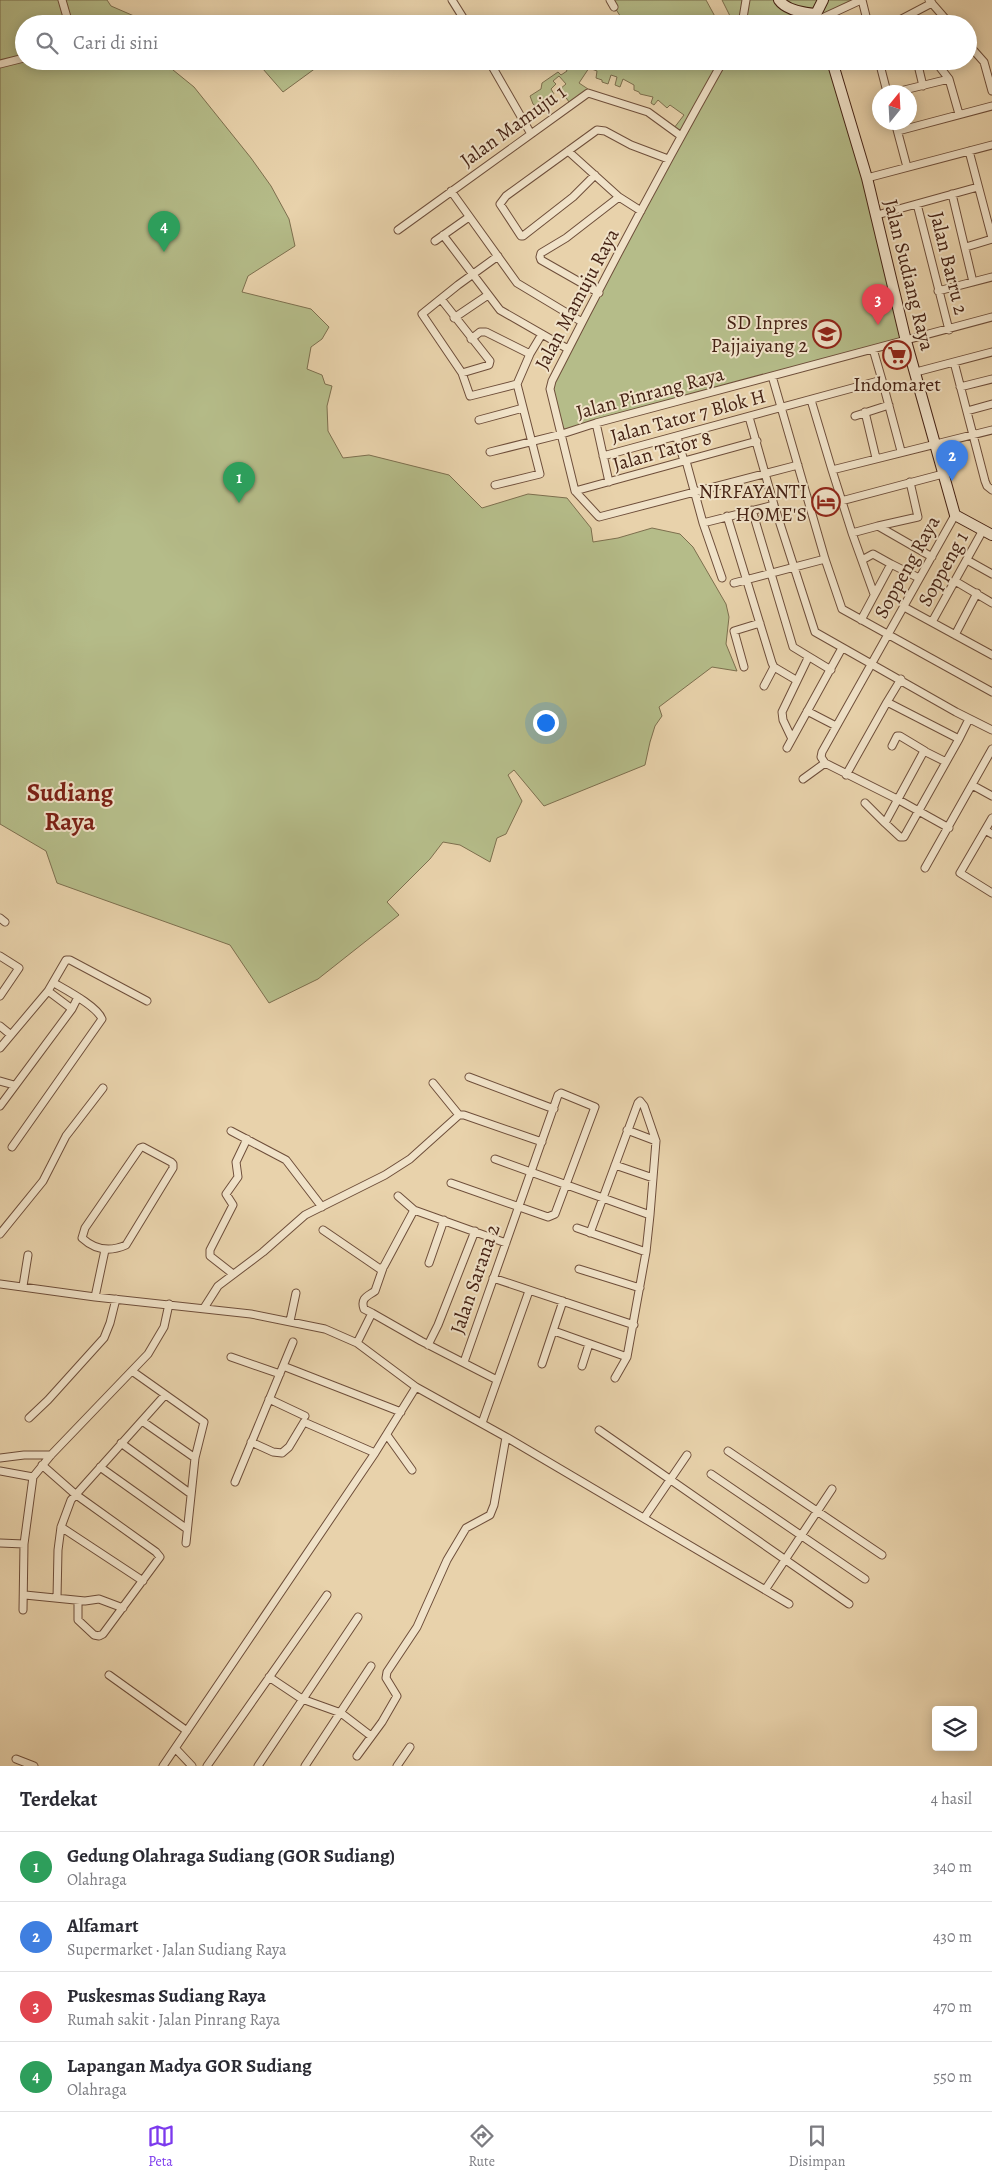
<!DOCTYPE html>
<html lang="id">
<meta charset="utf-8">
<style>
:root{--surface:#fff;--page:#f2f2f3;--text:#2b2b33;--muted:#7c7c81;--line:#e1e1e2;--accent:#7c3aed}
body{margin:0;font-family:Alegreya,serif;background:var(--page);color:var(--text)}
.controls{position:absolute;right:15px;bottom:15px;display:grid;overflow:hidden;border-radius:5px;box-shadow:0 2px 12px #0003}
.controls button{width:45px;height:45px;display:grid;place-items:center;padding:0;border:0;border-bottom:1px solid var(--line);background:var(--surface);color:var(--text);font:25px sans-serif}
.compass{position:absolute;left:872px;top:85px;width:45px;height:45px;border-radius:50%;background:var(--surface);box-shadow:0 2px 12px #0003;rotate:18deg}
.you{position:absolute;left:545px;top:722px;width:18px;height:18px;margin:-12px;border:4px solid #fff;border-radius:50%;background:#1a73e8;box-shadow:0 0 0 8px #1a73e833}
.badge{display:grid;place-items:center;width:32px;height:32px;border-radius:50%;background:var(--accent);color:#fff;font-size:16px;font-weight:700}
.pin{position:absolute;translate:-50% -41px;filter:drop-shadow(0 1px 2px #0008)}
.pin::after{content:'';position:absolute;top:26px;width:18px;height:15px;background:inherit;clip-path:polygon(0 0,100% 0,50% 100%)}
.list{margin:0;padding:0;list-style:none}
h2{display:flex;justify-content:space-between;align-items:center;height:65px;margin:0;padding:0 20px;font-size:21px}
h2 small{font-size:16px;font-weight:400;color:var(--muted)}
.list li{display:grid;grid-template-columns:32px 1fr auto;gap:15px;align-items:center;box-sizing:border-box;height:70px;padding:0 20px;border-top:1px solid var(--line)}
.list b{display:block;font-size:19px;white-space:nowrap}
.list p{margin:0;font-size:16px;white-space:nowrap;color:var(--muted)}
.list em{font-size:16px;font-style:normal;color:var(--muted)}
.icon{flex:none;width:28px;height:28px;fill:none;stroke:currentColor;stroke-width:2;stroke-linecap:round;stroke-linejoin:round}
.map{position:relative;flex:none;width:992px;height:1766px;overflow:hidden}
.search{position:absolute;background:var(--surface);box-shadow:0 2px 12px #0003;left:15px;right:15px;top:15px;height:55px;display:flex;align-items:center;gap:12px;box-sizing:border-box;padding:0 18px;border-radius:28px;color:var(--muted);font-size:19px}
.sheet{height:345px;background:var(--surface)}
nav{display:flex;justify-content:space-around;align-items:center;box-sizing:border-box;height:70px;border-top:1px solid var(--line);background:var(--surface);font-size:14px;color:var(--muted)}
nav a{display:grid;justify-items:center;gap:2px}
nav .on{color:var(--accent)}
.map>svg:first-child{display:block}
.green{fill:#b5bc89;stroke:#7d6f4e}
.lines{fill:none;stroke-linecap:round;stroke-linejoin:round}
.street-casing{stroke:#6e4e3a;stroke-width:9}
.secondary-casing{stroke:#452214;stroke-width:12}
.street{stroke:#f0e2c8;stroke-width:7}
.secondary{stroke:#f0e2c8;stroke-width:10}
.labels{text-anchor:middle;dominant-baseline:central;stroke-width:4;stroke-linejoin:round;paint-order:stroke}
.street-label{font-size:20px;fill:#452214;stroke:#f0e2c8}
.poi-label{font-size:20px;fill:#452214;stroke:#f0e2c8;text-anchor:end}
.district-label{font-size:25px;font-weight:bold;fill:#7a1f14;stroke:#f0e2c8}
</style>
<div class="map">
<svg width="992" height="1766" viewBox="0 0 992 1766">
<rect width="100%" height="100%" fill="#e8d2ab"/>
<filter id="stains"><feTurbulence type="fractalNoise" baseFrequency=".004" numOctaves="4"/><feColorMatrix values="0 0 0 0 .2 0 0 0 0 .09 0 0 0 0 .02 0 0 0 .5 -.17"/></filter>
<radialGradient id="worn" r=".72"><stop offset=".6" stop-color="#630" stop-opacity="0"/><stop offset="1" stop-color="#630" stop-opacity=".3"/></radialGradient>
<path class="green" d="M0,0H107L111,6L134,16L138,24H24V61H162L194,87L251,158L271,186L289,219L295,246L248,276L242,292L311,309L329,327L322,339L311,347L307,369L322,375L325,384L332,386L327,406L328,431L343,458L369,455L449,475L482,508L528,494L567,498L591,528L593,542L618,538L652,528L680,534L693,547L726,604L729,617L726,644L737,671L712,667L659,707L662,716L655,726L650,742L645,765L544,806L514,770L508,775L522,801L506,834L497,838L490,862L460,845L443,842L430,859L387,902L399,915L318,979L269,1003L230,945L57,883L46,851L0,824Z
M610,0H706L718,22L731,18L722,0H861L820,19L821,24H622L624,22Z
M256,61H324V62L283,92Z
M573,61H832L906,341L562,434L551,389L681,136L674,128L684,115L670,105L667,108L658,100L654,105L651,103L653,97L640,94L639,92L634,90V85L623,79L620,87L615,85L617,77L611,75L608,84L602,82V80L596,78L597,71L589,68L579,83L588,89V93L574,104L569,102L560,89L566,84L559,76L553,81L556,84L551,89L554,94L550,97V103L540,110L533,104L530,96L541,89L542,83L558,72L561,75L567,71L565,67Z"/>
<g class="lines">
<defs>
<path id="street" d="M62,0L69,24
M452,0L467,24
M610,0L614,7
M862,0L868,24
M929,0L950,24
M820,19L861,0
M742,24L746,0
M892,24L932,3
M968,44L984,62L992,91
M489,61L531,134
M723,61C664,166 607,273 552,381L550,389L575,491L599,517L798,465
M879,61L887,92
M917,61L923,86
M935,61L949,79L959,114
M0,64L24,58
M896,92L949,79
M895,122L907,167
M898,131L992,106
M568,151L619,197L566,238L541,253L540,257L541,260L599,293
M969,151L992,238
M595,175L573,197L523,236H521L500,204L506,196L597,130L605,131L631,145L668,159
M867,178L992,145
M451,191L517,283L582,322
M952,194L973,282
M619,197L641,211
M917,204L949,330
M877,215L978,187
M398,230L588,93L648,112L681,136
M443,235L500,310L568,349
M435,241L469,217
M966,247L992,239
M498,256L458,285L422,314L462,373L470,396L517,384
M938,291L992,277
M441,299L490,361L489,365L462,373
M454,318L488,295
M471,339L480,332H486L530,354
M873,349L882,380
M954,362L985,481L987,486L992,490
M916,372L992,352
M772,376L825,559L842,609L992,692
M960,387L992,379
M811,400L832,470L992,430
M967,411L992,404
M865,412L876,458
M855,416L889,405
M749,417L774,505L815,632L956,712L992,730
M479,420L523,408
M596,423L609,482
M677,437L684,461
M490,452L562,434L596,423L992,317
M603,456L882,380L901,451
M686,461L703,523L722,578
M832,470L852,533L878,526L932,557
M495,485L540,474L517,384L530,354L542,334
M575,491L757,441
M811,509L943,474
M752,510L793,647L831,670
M727,516L772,663L774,667L796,680
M703,523L774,505
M878,526L918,517L910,482
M852,533L874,594
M862,560L873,554L891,564
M967,560L992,574
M955,581L992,603
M734,583L825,559
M904,607L992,655
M861,620L891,564L919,578
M932,622L983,530
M955,635L977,593
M744,667L734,631L760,623
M764,686L774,667
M887,702L901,679
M807,711L836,726
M792,739L783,720L782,712L808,658
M892,746L897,736H900L925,751
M787,748L842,648
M846,775L887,702L959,739L969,719
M803,779L825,763
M972,785L992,796
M865,803L885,823L924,751L946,762
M992,818L960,873L992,893
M885,823L900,837H904L959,739
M949,828L897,799L825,763L821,757L822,752L955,515
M985,830L992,834
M925,868L992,749
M0,918L5,922
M0,956L19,968L0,996
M48,991L72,1009
M0,1026L11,1035
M0,1048L48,991L66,960H70L147,1001
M469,1077L554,1109
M0,1081L14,1085
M433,1083L459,1115H464L542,1142
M0,1106L72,1009L78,997
M627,1130L656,1141
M231,1131L286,1160L322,1207
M12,1147L102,1019C97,1006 66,990 54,983
M140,1148L143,1147L171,1162L173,1164V1168L126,1245C110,1252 95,1250 82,1238L85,1228Z
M495,1159L650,1215
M615,1165L653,1178
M451,1183L548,1217L555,1214L595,1107L561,1093L558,1095L464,1362
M398,1196L414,1210L506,1243
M577,1228L646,1252
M323,1230L380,1269L384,1266L414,1210
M590,1233L638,1103L640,1101L644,1106L656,1141L650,1215L646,1252L627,1357L615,1378
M0,1234L43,1181L66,1136L103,1088
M429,1263L444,1220
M579,1269L640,1288
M233,1274L210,1256V1250L233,1205L226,1194L238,1177L236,1162L247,1139
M493,1278L634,1325
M0,1284L95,1297L251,1314L325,1329L357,1343L416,1387L506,1437L494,1505L490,1515L466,1528L447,1560L417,1627L387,1672L386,1678L397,1696L382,1722L357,1756
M23,1286L28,1255
M95,1297L105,1250
M204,1308L218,1286L263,1252L305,1215L385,1175L410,1159L459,1115
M372,1313L364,1309C360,1298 368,1296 375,1291L383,1268
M290,1321L296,1293
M554,1331L627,1357
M357,1343L372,1313L421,1341L497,1380
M428,1345L438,1325L475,1231
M231,1357L280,1374
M542,1364L563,1301
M283,1366L401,1412
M582,1366L589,1344
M132,1371L204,1422L195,1458L186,1543
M269,1399L305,1416
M29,1418L48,1400L104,1338L110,1323L116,1299
M142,1421L195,1458
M482,1423L529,1291
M599,1430L849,1604
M387,1435L412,1470
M506,1437L789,1604
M251,1442L273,1452L282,1453L289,1447L304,1422L375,1453
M121,1443L191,1494
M728,1451L882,1555
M0,1458L24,1455H51
M42,1465L75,1494L156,1552L160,1557L103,1634L99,1636L94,1635L78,1620V1601
M100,1467L187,1529
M0,1471L33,1477
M711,1474L865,1579
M235,1482L293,1342
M644,1518L687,1455
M61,1527L143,1581
M0,1543L24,1544
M765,1590L832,1489
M25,1595L85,1601L99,1599L123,1608
M57,1598L58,1550L61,1527L71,1500L165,1395
M23,1610L24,1544L33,1477L51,1455L148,1354L164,1327L169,1304
M109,1675L187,1731
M269,1677L302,1699L341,1713L371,1736
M176,1749L192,1766
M16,1759L34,1766
M163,1766L375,1453L416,1387
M207,1766L327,1595
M258,1766L358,1617
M305,1766L371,1666
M397,1766L410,1747"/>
<path id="secondary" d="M779,0C786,10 804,13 816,14L823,0
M832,61L867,178L906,341L955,515L992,535"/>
</defs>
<use href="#street" class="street-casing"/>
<use href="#secondary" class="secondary-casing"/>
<use href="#street" class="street"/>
<use href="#secondary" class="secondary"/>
</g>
<defs>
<symbol id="school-ring" viewBox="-11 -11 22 22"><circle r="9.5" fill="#f0e2c8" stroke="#8f2418" stroke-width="1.5"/><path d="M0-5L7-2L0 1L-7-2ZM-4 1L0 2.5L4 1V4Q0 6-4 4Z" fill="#8f2418"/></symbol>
<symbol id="supermarket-ring" viewBox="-11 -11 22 22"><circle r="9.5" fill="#f0e2c8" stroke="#8f2418" stroke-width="1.5"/><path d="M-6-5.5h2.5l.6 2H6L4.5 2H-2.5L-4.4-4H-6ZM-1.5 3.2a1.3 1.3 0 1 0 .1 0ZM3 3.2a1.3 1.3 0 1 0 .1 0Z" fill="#8f2418"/></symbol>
<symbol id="hotel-ring" viewBox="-11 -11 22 22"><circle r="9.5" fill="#f0e2c8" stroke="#8f2418" stroke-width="1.5"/><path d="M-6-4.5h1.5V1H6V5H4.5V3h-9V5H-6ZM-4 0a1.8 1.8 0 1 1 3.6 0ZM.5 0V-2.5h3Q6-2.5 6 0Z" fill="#8f2418"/></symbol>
</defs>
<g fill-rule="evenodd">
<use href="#school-ring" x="811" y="318" width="32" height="32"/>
<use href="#supermarket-ring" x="881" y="339" width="32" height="32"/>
<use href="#hotel-ring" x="810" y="486" width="32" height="32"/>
</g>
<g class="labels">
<g class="street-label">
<text transform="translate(513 126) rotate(-36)">Jalan Mamuju 1</text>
<text transform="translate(949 263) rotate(76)">Jalan Barru 2</text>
<text transform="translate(909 275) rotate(76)">Jalan Sudiang Raya</text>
<text transform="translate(577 299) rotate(-62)">Jalan Mamuju Raya</text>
<text transform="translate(650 393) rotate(-15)">Jalan Pinrang Raya</text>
<text transform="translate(688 416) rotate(-15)">Jalan Tator 7 Blok H</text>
<text transform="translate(662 451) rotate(-16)">Jalan Tator 8</text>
<text transform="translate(907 567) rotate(-61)">Soppeng Raya</text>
<text transform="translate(943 569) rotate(-61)">Soppeng 1</text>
<text transform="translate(475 1279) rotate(-71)">Jalan Sarana 2</text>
</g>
<g class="poi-label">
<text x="808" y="322">SD Inpres<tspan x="808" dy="23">Pajjaiyang 2</tspan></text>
<text x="897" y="384" text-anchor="middle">Indomaret</text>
<text x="807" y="491">NIRFAYANTI<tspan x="807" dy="23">HOME'S</tspan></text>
</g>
<g class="district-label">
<text x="70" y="793">Sudiang<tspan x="70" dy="29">Raya</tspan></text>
</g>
</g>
<rect width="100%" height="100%" filter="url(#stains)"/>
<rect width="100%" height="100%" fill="url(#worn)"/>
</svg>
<div class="controls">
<button><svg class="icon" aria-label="layers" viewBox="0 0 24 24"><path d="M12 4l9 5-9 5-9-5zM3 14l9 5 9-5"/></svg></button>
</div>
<svg class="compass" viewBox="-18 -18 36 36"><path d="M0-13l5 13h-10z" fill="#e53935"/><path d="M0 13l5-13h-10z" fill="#7c7c81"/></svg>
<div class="you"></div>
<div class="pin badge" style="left:239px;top:503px;background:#2e9e5b">1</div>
<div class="pin badge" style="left:952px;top:481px;background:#3f7fe0">2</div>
<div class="pin badge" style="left:878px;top:325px;background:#e0444e">3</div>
<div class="pin badge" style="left:164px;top:252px;background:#2e9e5b">4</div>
<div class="search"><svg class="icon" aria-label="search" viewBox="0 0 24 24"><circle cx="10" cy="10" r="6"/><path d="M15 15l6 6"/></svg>Cari di sini</div>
</div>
<section class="sheet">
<h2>Terdekat<small>4 hasil</small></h2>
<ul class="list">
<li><span class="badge" style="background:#2e9e5b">1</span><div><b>Gedung Olahraga Sudiang (GOR Sudiang)</b><p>Olahraga</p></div><em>340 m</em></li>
<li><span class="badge" style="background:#3f7fe0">2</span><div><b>Alfamart</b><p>Supermarket · Jalan Sudiang Raya</p></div><em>430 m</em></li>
<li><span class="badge" style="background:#e0444e">3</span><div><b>Puskesmas Sudiang Raya</b><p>Rumah sakit · Jalan Pinrang Raya</p></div><em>470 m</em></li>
<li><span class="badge" style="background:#2e9e5b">4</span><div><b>Lapangan Madya GOR Sudiang</b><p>Olahraga</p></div><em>550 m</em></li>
</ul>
</section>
<nav>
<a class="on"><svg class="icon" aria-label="map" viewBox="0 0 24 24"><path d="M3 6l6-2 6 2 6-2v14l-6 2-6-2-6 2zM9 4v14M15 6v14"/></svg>Peta</a>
<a><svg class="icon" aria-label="directions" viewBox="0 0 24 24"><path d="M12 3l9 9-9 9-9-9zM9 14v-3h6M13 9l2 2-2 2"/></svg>Rute</a>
<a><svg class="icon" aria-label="saved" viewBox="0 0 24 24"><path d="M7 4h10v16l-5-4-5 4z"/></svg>Disimpan</a>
</nav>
